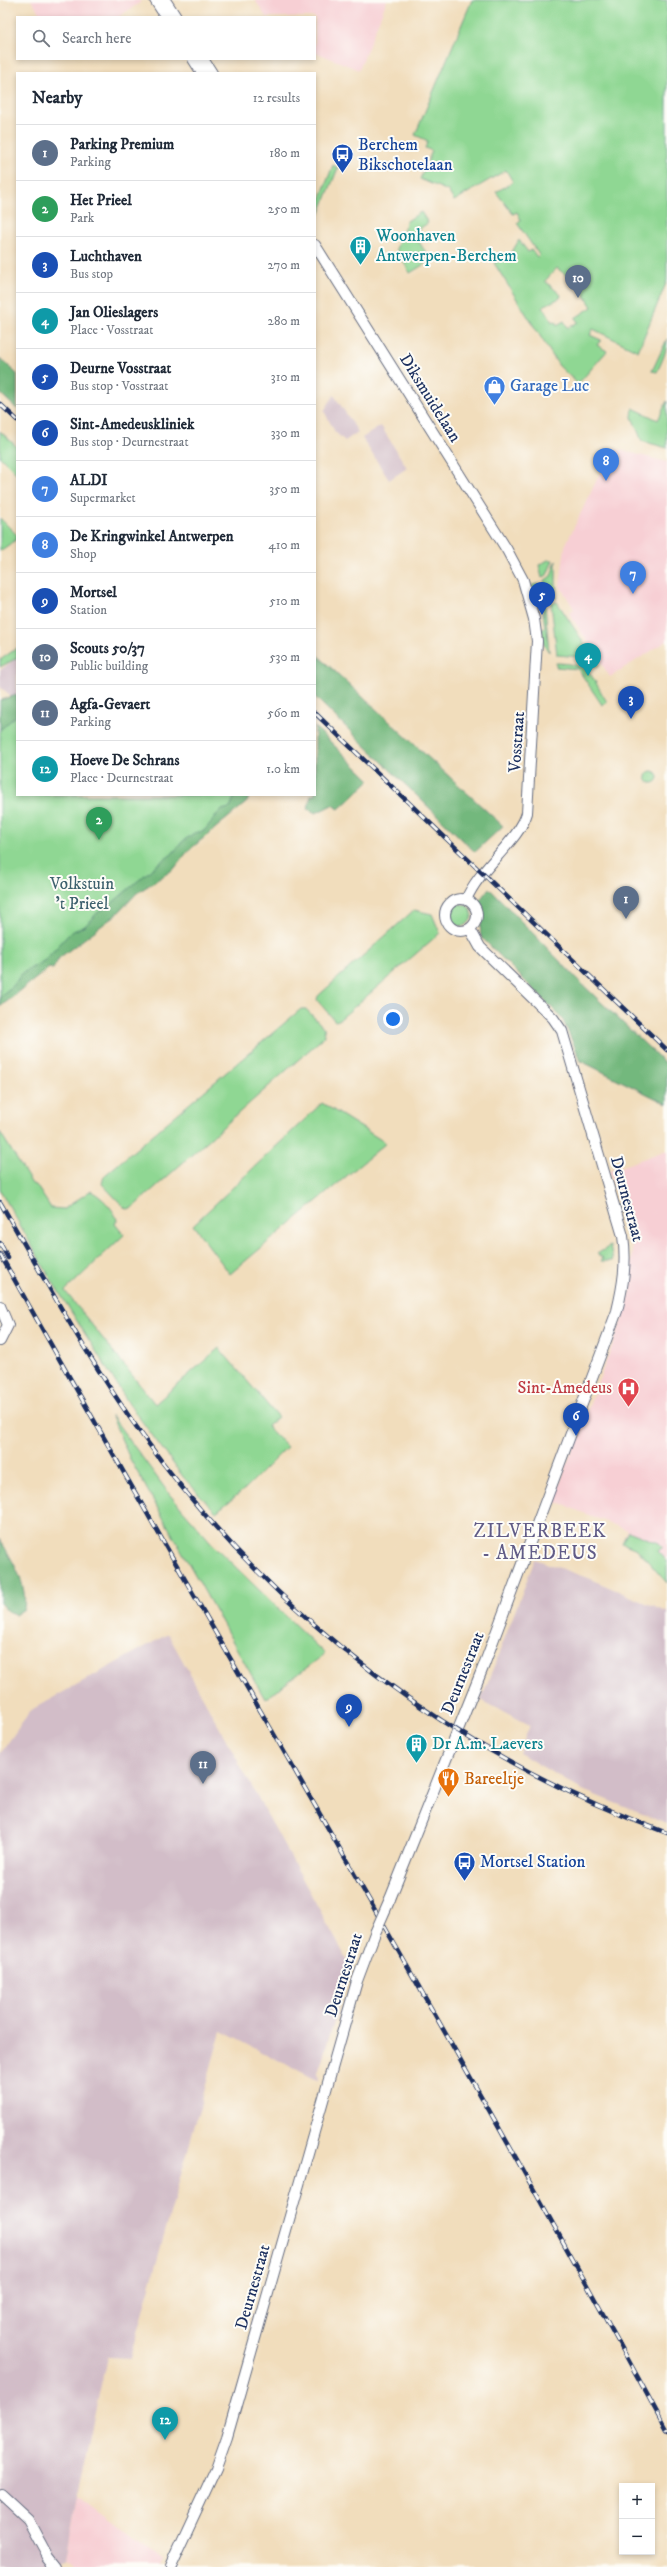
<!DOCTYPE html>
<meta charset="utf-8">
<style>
:root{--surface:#fff;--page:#f2f2f3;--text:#1f2937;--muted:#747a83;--line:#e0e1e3;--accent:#db2777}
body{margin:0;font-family:"IM FELL DW Pica",serif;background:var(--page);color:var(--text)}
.controls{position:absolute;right:12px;bottom:12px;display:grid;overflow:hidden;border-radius:0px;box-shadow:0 2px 6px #0003}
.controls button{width:36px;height:36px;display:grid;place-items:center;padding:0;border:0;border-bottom:1px solid var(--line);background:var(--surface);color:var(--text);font:20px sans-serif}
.you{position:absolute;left:393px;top:1019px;width:14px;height:14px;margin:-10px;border:3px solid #fff;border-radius:50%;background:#1a73e8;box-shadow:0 0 0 6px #1a73e833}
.badge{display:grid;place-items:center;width:26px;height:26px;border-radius:50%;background:var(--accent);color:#fff;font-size:13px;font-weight:700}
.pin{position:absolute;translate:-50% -33px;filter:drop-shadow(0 1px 2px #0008)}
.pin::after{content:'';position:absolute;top:21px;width:14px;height:12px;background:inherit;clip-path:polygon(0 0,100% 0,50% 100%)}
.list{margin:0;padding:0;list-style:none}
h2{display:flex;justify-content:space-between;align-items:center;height:52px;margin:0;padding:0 16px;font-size:17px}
h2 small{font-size:13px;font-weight:400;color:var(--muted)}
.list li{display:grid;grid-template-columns:26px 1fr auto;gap:12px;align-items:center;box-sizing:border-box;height:56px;padding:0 16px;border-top:1px solid var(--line)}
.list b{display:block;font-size:15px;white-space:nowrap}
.list p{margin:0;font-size:13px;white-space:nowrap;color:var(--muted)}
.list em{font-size:13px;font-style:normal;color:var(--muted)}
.icon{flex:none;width:22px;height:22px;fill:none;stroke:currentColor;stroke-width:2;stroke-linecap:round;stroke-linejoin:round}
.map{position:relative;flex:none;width:667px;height:2567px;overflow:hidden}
.search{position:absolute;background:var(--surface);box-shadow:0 2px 6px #0003;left:16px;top:16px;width:300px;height:44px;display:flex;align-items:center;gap:10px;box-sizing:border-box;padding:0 14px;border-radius:0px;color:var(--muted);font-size:15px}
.panel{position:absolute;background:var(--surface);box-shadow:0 2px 6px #0003;left:16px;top:72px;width:300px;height:724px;border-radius:0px}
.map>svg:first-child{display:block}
.built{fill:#f7cfd4}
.industrial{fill:#d2bdc8}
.green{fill:#8fd793;stroke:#558378;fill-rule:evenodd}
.forest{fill:#73b87d;stroke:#47746e}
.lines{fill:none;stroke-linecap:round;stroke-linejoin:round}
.secondary-casing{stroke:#666c7f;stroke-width:12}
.secondary{stroke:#fff;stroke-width:10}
.rail-casing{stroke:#1b2f5e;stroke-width:4.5}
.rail{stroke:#fdfcf7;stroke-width:3;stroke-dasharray:9;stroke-linecap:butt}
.secondary-bridge-casing{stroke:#666c7f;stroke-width:12;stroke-linecap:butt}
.secondary-bridge{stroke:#fff;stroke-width:10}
.labels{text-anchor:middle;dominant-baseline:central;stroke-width:4;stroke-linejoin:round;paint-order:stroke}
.transit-label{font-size:17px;fill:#164399;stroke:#fdfcf7;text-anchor:start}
.culture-label{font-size:17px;fill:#0d838f;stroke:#fdfcf7;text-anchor:start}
.shop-label{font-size:17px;fill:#366cbe;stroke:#fdfcf7;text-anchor:start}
.street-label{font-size:17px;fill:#1b2f5e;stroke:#fdfcf7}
.park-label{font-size:17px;fill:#3e616e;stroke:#fdfcf7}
.health-label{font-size:17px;fill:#be3a42;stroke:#fdfcf7;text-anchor:end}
.food-label{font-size:17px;fill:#c56008;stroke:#fdfcf7;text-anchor:start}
.quarter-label{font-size:19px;letter-spacing:1px;fill:#615c87;stroke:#fdfcf7}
</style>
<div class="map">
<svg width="667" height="2567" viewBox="0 0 667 2567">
<rect width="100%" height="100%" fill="#fdfcf7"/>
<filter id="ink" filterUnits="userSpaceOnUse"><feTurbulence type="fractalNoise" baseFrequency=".025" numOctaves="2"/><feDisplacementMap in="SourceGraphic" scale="8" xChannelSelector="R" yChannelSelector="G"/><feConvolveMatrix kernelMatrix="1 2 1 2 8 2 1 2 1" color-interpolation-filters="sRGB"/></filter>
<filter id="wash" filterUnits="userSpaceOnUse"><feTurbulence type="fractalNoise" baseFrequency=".012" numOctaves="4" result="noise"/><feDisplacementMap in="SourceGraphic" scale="16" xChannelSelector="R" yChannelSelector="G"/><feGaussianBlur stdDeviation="0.9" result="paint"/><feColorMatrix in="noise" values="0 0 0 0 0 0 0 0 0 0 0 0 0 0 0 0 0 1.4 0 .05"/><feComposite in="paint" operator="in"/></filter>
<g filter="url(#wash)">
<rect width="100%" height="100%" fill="#f1ddbc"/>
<path class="built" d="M31,0H140L141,2L118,17H42Z
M255,0H387L359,70L315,52V17H266Z
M612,448L667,462V641L610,677L569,613L574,609L560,586L565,546Z
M667,1150V1582L637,1549L622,1543L627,1530L553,1501L624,1314L631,1289L632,1249L630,1234L609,1171Z
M77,2496L163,2560L160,2567H74L66,2560Z"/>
<path class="industrial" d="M334,395L358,432L345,441L335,432L324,411Z
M381,426L407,468L389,480L362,438Z
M17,658V695L14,698L0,687V670Z
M535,1559L590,1579L667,1612V1824L580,1789L519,1753L530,1725L481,1700Z
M168,1634L351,1967L318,2073L319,2081L221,2031L130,2358L107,2357L77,2496L66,2560L50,2567H0V1754L31,1710Z"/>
<path class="green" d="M472,0H667V281L638,351L593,329L590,335L601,340L597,345L607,351L578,384L559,366L494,263L512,252L519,240L528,252L532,250L537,257L539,255L517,223L521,220L517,212L513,214L496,192L513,182L506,170L454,201L448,191L420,179L432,151L425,148L428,141L415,135ZM557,268L580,287L592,307L575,318L578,322L568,328L564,321L557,325L555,321L552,322L543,306L560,298L561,295L545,281Z
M333,165L338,168L319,215L316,210Z
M421,212L428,223L413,233L431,260L410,273L396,249L407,221Z
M667,339C667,352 662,361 657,372L652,371Z
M667,401V448L642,441L632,417L633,408L658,420Z
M0,431L17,447V474L0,457Z
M0,518L17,535V539L0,551Z
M548,560H553L547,575L542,578L539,565Z
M556,561V598L550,599L544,581L551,576Z
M539,584L544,601L537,603L532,585Z
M557,602L599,666L597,667L581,657L557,655L551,603Z
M542,605H545L549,652L544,645L542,629L545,628Z
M17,648V658L0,667V660Z
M556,663C592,664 589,673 607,702L602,705L578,669L556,667Z
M17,695V795H248L0,1004V709Z
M646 777a6 6 0 1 1 12 0a6 6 0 1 1-12 0Z
M450 915a11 11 0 1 1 22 0a11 11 0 1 1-22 0Z
M414,910L432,914L440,933L339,1020L335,1021L317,1000L318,996Z
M301,1009H306L324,1028L325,1036L132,1208L126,1209L102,1184L104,1176Z
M322,1103L386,1143L230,1274L193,1225Z
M0,1132L32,1184L36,1185L51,1208L64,1209L90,1191C99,1194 115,1210 117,1220L115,1224L124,1235L65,1291L155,1404L219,1348L278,1417L267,1426L287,1447L246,1488L216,1512L184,1478L129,1404L52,1281L0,1190Z
M610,1246L613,1261H601L603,1258L597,1254Z
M111,1415L170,1495L215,1547L325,1654L265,1699L130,1459Z
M628,1531L659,1543L663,1547L658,1551L667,1561V1583L637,1549L622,1543Z"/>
<path class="forest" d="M0,358L17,374V409L0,393Z
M315,653L503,826L475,852L315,697Z
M17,695V715L0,730V700Z
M315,727L370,780L339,809L332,805L316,813L308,809L311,795H315Z
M235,795H250L247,802L188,851L174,869L137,893L117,914L59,958L53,969L49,968L0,1007V996L14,985L21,974L45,960L71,932L85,926L97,913L111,904L154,867L172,854L183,841L194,833L204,831L221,810L230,808Z
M489,888L580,982L667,1065V1104L581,1061L562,1018L481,937C478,923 487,914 479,901Z
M0,1539C12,1561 28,1583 24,1609L15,1615L9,1613L0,1603Z"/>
</g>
<g filter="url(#ink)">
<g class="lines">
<defs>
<path id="secondary" d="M155,0L166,17
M165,0L176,17
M193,59L202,73
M203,59L212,73
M315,245L507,550L523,580L534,619L537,641L527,813C519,841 479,868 466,900
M445 915a16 16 0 1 1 32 0a16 16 0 1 1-32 0Z
M0,1306L8,1325L0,1341
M390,1899L484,1665L617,1311C623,1286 627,1262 623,1236L562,1031L553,1018L480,947L470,929
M0,2494L28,2520L48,2557L56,2567
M170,2567L216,2468L227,2437L357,1981L375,1933"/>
</defs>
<use href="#secondary" class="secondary-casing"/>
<use href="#secondary" class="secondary"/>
<defs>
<path id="rail" d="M0,404L17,420
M315,713L667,1050
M0,1202C46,1281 89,1362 143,1436C273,1618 457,1756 667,1833
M0,1243L8,1258
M0,1254C220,1647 452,2034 667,2431"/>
</defs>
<use href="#rail" class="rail-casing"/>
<use href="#rail" class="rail"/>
<defs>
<path id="secondary-bridge" d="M375,1933L390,1899"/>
</defs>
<use href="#secondary-bridge" class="secondary-bridge-casing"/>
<use href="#secondary-bridge" class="secondary-bridge"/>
</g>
</g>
<defs>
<symbol id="bus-pin" viewBox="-11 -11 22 30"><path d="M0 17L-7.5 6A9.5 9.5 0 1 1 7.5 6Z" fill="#1a4fb4" stroke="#fdfcf7"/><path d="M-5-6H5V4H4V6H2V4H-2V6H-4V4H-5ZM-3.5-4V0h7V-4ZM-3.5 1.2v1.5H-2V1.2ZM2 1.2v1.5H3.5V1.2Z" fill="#fff"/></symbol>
<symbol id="building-pin" viewBox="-11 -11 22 30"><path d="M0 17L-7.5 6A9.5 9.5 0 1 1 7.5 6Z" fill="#0f9aa8" stroke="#fdfcf7"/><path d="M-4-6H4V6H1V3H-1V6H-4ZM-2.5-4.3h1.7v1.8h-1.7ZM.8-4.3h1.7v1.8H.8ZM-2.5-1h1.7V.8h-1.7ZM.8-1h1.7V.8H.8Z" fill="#fff"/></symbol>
<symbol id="shop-pin" viewBox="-11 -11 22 30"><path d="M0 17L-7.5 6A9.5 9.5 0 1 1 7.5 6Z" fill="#3f7fe0" stroke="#fdfcf7"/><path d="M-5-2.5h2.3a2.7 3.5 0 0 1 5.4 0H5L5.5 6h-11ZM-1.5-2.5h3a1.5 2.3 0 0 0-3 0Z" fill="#fff"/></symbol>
<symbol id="hospital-pin" viewBox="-11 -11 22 30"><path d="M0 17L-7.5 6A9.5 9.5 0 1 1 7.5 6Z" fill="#e0444e" stroke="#fdfcf7"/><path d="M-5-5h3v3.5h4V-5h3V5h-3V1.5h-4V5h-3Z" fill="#fff"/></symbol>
<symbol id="restaurant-pin" viewBox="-11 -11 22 30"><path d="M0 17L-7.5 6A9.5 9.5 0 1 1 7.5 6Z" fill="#e8710a" stroke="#fdfcf7"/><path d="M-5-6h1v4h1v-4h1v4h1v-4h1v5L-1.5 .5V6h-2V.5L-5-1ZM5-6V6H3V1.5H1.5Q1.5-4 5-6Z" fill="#fff"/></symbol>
</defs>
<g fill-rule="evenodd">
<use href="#bus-pin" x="330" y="142" width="25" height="34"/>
<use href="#building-pin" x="348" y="234" width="25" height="34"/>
<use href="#shop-pin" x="482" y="374" width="25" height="34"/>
<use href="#hospital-pin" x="616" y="1376" width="25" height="34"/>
<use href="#building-pin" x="404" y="1732" width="25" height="34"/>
<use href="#restaurant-pin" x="436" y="1766" width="25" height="34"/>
<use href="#bus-pin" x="452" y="1850" width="25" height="34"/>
</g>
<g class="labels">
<g class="transit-label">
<text x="358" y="145">Berchem<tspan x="358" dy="20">Bikschotelaan</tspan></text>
<text x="480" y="1862">Mortsel Station</text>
</g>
<g class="culture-label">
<text x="376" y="236">Woonhaven<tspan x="376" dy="20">Antwerpen-Berchem</tspan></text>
<text x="432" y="1744">Dr A.m. Laevers</text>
</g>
<g class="shop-label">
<text x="510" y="386">Garage Luc</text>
</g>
<g class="street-label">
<text transform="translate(430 398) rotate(58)">Diksmuidelaan</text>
<text transform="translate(517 742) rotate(-86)">Vosstraat</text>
<text transform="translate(627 1199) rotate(75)">Deurnestraat</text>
<text transform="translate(463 1673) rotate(-68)">Deurnestraat</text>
<text transform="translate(344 1975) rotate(-72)">Deurnestraat</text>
<text transform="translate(253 2287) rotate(-74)">Deurnestraat</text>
</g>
<g class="park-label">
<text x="82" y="884">Volkstuin<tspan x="82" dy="20">'t Prieel</tspan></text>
</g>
<g class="health-label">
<text x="612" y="1388">Sint-Amedeus</text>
</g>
<g class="food-label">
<text x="464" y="1779">Bareeltje</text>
</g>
<g class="quarter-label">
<text x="540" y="1531">ZILVERBEEK<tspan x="540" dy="22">- AMEDEUS</tspan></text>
</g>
</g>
</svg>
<div class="controls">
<button>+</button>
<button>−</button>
</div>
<div class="you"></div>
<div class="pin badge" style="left:626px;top:919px;background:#5c6f8a">1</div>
<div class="pin badge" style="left:99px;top:840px;background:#2e9e5b">2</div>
<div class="pin badge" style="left:631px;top:719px;background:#1a4fb4">3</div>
<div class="pin badge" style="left:588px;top:676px;background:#0f9aa8">4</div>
<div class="pin badge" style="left:542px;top:615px;background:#1a4fb4">5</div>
<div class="pin badge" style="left:576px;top:1436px;background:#1a4fb4">6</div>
<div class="pin badge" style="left:633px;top:594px;background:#3f7fe0">7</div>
<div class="pin badge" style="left:606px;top:481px;background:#3f7fe0">8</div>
<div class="pin badge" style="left:349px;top:1727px;background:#1a4fb4">9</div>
<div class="pin badge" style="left:578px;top:298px;background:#5c6f8a">10</div>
<div class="pin badge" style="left:203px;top:1784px;background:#5c6f8a">11</div>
<div class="pin badge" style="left:165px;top:2440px;background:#0f9aa8">12</div>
<div class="search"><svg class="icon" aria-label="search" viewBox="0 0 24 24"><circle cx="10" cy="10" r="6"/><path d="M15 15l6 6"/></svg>Search here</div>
<section class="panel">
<h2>Nearby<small>12 results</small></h2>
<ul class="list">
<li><span class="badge" style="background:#5c6f8a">1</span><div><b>Parking Premium</b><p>Parking</p></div><em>180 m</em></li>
<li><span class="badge" style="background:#2e9e5b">2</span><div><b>Het Prieel</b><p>Park</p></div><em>250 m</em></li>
<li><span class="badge" style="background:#1a4fb4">3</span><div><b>Luchthaven</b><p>Bus stop</p></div><em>270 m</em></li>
<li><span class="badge" style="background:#0f9aa8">4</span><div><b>Jan Olieslagers</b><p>Place · Vosstraat</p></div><em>280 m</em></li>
<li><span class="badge" style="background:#1a4fb4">5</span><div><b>Deurne Vosstraat</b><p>Bus stop · Vosstraat</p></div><em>310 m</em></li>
<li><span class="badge" style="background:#1a4fb4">6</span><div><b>Sint-Amedeuskliniek</b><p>Bus stop · Deurnestraat</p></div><em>330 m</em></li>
<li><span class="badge" style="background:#3f7fe0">7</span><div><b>ALDI</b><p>Supermarket</p></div><em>350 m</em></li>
<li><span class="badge" style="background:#3f7fe0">8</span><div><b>De Kringwinkel Antwerpen</b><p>Shop</p></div><em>410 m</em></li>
<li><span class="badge" style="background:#1a4fb4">9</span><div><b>Mortsel</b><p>Station</p></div><em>510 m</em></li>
<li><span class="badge" style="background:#5c6f8a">10</span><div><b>Scouts 50/37</b><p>Public building</p></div><em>530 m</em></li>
<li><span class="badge" style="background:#5c6f8a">11</span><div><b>Agfa-Gevaert</b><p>Parking</p></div><em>560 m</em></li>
<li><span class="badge" style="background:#0f9aa8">12</span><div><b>Hoeve De Schrans</b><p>Place · Deurnestraat</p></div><em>1.0 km</em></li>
</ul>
</section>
</div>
